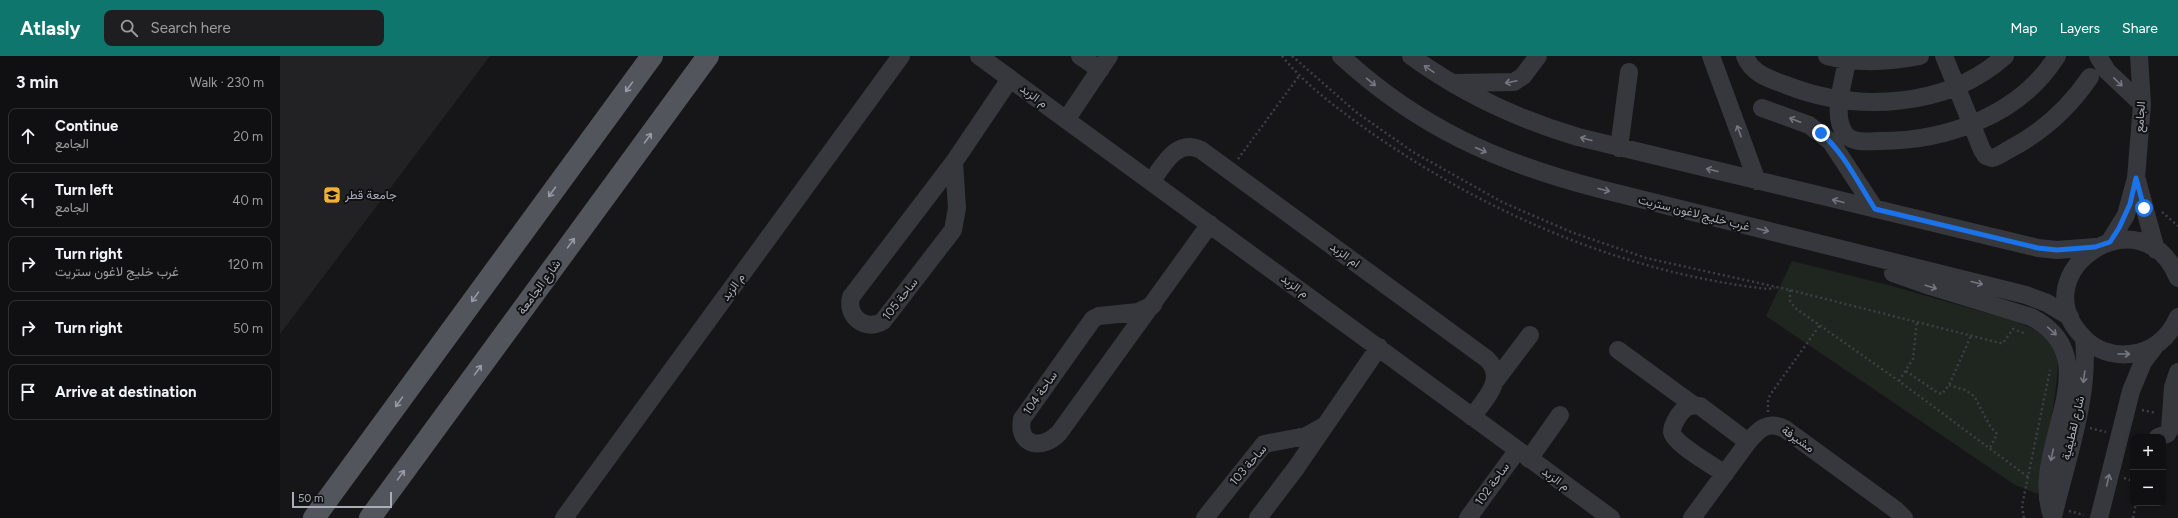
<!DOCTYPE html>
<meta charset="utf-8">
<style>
:root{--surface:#101012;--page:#1e1e20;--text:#f1f3f6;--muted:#9c9d9f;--line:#303032;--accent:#0f766e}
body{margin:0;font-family:Figtree,Vazirmatn,sans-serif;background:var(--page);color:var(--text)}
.controls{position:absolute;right:12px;bottom:12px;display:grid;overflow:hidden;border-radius:8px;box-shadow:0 2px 6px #0003}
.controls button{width:36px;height:36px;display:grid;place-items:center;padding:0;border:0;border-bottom:1px solid var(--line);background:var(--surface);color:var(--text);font:20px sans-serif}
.scale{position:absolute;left:12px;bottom:10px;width:100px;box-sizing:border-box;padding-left:4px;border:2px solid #a8adb8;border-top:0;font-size:11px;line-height:14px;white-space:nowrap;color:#a8adb8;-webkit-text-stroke:3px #111113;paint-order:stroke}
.stop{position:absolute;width:12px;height:12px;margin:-9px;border:3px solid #1a73e8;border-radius:50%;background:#fff}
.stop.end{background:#1a73e8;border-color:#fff;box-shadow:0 1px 4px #0008}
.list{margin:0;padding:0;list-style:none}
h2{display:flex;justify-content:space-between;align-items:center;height:52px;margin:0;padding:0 16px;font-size:17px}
h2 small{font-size:13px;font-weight:400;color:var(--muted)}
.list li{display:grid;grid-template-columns:26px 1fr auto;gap:12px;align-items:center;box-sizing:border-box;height:56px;margin:0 8px 8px;padding:0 8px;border:1px solid var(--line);border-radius:8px}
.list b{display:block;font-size:15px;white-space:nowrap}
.list p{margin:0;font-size:13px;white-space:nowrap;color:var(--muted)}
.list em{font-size:13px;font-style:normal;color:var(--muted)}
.icon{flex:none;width:22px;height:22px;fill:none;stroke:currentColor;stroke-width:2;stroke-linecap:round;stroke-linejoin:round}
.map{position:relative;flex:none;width:1898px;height:462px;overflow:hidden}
header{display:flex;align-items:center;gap:24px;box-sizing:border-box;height:56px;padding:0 20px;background:var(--accent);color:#fff}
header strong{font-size:19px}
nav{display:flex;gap:22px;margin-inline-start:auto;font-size:14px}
.search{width:280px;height:36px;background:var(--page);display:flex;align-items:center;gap:10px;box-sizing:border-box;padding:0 14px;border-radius:8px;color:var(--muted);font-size:15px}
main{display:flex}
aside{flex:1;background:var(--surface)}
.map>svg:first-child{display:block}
.built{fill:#222225}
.green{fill:#1e261f}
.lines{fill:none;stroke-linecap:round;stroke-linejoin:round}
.path{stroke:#3d3f44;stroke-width:2.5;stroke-dasharray:2 3;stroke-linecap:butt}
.minor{stroke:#37383d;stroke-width:18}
.major{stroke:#53555c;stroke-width:22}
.oneway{stroke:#757881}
.oneway2{stroke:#979ba6}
.route{stroke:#1a73e8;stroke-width:5}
.labels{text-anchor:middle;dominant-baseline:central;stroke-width:4;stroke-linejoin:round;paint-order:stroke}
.street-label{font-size:12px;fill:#a8adb8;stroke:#111113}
.poi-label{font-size:12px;fill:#a8adb8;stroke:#111113;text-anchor:start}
</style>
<header>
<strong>Atlasly</strong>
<div class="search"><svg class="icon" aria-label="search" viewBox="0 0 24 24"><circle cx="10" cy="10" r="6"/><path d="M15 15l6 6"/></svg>Search here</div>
<nav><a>Map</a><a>Layers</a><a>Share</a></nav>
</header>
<main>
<aside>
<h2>3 min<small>Walk · 230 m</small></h2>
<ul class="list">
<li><svg class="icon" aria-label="ahead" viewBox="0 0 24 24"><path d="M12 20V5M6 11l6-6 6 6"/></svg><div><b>Continue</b><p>الجامع</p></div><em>20 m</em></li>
<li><svg class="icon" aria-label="left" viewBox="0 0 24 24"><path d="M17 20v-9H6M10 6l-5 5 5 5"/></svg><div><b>Turn left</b><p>الجامع</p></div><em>40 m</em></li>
<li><svg class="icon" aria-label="right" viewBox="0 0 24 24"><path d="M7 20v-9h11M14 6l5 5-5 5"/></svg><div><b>Turn right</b><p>غرب خليج لاغون ستريت</p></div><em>120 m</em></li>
<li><svg class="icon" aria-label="right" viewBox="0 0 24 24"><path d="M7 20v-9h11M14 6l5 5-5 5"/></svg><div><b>Turn right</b></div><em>50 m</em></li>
<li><svg class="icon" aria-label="arrive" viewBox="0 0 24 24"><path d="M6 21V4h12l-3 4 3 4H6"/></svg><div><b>Arrive at destination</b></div></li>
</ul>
</aside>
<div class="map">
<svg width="1898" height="462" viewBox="0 0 1898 462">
<rect width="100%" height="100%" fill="#161618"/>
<path class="built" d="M0,0H210L0,278Z"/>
<path class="green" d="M1512,205L1612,230L1731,264C1748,270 1766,277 1776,294C1784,309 1762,414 1758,438L1735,429L1486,260Z"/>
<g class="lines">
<path class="path" d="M1002,0C1027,31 1061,55 1093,78C1210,159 1346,217 1488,233L1495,232
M1012,0L1076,56L1133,96L1222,146L1291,176L1366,202L1510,234L1720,287H1723L1733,273L1746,278
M958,103L1019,20
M1882,156L1898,170
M1510,234V245L1515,252L1619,325L1748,421
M1626,315L1658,337L1662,338L1669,329L1691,280
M1619,325L1633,303L1637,265
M1669,329L1685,334L1694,340L1710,370L1717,378L1710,392
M1862,354L1876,357
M1488,356V345L1490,339L1540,269
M1810,372L1826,376
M1844,422L1853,425
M1789,455L1804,459
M1744,462L1742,450L1770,314
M1853,462L1856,447"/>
<path class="minor" d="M699,0L1331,462
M800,0L820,14
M1061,0C1139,72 1219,107 1320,133L1746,239L1767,247L1790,261
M1131,0C1183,38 1237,63 1298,81L1758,192L1777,194L1815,191
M1431,0L1477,125
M1465,0C1472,18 1490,23 1506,29C1577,57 1667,52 1725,0
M1547,0C1578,8 1609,6 1640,0
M1664,0L1702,94L1706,100L1712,102C1717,101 1723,97 1728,94C1761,77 1789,52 1810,21
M1818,0L1827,15L1862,48
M1567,4C1564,26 1551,59 1565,78C1573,88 1589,85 1600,85C1667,85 1740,59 1777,0
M1175,27L1234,26L1243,20L1258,0
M1482,52L1529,69L1551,86L1595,153
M786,64L829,0
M1339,92L1349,16
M674,106L677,152L673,174L603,265C586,276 566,261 571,241L674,106L730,23
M1857,124L1876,194
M871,126C884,108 897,82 921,94L1207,303C1227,323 1205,343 1192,361
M1830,185L1846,159L1856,122L1862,48L1859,0
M1613,217L1650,230L1751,261C1835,304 1745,395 1773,462
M1898,222C1862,134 1740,216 1803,281C1815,294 1833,300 1850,298C1872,296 1889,282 1898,261
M873,249L858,256L819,260L813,263L742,363C737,391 763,394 779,377L930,168
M1338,294L1412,348
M1216,324L1250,279
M1878,381L1887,378L1890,373L1893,331L1898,316
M1249,403L1280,359
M1445,418C1434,410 1394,388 1392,376C1392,369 1396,364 1399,359C1405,351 1410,348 1420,350L1468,386
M1774,457C1787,401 1810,340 1804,282
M284,462L621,0
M925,462L984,388L1026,380L1044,370
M978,462L1016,412L1099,291
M1188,462L1237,395
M1412,462L1468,386C1479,373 1488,364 1505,373L1616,454L1624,462
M1819,462L1851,335L1863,306L1875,290"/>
<path class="major" d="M34,462L372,0
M90,462L428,0"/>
</g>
<defs><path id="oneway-shaft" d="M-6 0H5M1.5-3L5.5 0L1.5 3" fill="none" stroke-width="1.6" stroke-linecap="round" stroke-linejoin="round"/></defs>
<g class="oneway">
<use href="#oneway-shaft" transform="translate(1149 13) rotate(-145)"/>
<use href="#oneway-shaft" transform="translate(1091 26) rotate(40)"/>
<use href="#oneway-shaft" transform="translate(1231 26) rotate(168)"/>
<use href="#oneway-shaft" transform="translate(1838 26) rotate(44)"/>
<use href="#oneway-shaft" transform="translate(1515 64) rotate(-159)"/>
<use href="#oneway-shaft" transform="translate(1459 75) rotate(-110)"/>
<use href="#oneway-shaft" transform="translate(1306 83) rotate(-165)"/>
<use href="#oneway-shaft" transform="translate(1201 94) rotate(24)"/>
<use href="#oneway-shaft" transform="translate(1432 114) rotate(-166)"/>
<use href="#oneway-shaft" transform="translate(1324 134) rotate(14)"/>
<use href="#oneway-shaft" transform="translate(1558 145) rotate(-166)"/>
<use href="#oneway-shaft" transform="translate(1483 174) rotate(14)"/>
<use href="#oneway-shaft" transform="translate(1697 227) rotate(14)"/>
<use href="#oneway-shaft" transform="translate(1651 231) rotate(17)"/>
<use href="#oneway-shaft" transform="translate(1772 275) rotate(42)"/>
<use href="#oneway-shaft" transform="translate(1844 298)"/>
<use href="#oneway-shaft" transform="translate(1804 321) rotate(98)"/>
<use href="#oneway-shaft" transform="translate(1772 399) rotate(102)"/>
<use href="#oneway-shaft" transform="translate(1828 424) rotate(-77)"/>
</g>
<g class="oneway2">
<use href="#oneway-shaft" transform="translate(349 31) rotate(126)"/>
<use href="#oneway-shaft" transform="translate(368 82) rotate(-54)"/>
<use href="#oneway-shaft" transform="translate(272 136) rotate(126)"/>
<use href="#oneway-shaft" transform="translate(291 187) rotate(-54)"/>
<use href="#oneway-shaft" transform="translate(195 241) rotate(126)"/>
<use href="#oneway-shaft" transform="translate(198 314) rotate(-54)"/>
<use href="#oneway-shaft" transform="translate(119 346) rotate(126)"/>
<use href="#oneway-shaft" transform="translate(121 419) rotate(-54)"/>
</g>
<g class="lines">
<path class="route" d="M1541,77C1564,97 1578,127 1595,153L1758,192L1777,194L1815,191L1830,186L1839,172L1850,148L1856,122L1864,152"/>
</g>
<defs>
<symbol id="university-square" viewBox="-11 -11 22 22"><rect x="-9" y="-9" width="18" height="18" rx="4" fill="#f2b134" stroke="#111113"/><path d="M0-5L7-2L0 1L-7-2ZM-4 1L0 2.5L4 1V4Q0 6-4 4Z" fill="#111"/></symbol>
</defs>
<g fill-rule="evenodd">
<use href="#university-square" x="42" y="129" width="20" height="20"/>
</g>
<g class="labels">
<g class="street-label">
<text transform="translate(754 40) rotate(36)">م الزبد</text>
<text transform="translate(1860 61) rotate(-86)">الجامع</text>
<text transform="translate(1414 157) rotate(14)">غرب خليج لاغون ستريت</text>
<text transform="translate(1065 199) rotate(36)">ام الزبد</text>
<text transform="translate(1015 230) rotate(36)">م الزبد</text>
<text transform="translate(259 231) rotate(-54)">شارع الجامعة</text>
<text transform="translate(453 231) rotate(-54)">م الزبد</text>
<text transform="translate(620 243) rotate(-52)">ساحة 105</text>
<text transform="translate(760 337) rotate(-55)">ساحة 104</text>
<text transform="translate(1793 372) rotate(-77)">شارع لقطيفية</text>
<text transform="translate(1518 383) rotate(35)">مشيرفة</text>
<text transform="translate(968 409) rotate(-49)">ساحة 103</text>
<text transform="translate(1276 423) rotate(36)">م الزبد</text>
<text transform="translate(1212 428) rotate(-54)">ساحة 102</text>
</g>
<g class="poi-label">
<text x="65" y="139">جامعة قطر</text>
</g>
</g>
</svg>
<div class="controls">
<button>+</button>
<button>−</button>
</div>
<div class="scale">50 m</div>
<div class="stop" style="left:1864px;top:152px"></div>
<div class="stop end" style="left:1541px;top:77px"></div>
</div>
</main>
